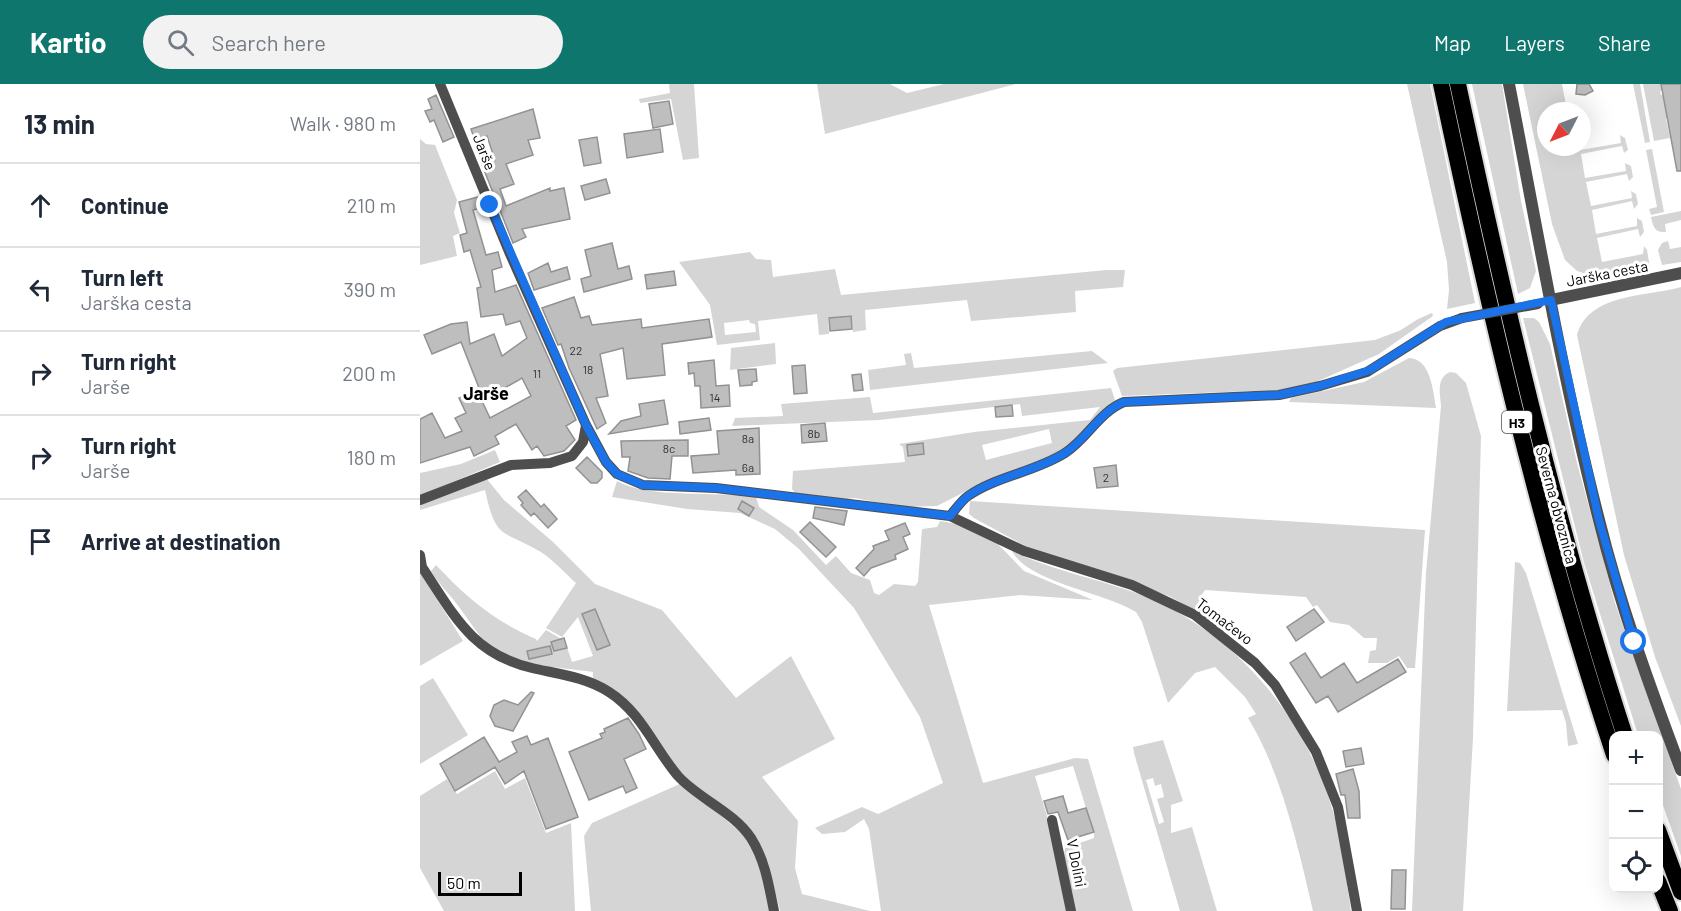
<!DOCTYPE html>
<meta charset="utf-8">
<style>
:root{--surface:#fff;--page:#f2f2f3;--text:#1f2937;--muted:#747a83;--line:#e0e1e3;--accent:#0f766e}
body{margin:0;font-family:Barlow,sans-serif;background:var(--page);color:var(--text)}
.controls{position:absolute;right:18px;bottom:18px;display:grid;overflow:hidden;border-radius:12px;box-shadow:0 6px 24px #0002}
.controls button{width:54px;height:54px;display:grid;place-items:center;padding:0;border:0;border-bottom:2px solid var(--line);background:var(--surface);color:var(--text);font:30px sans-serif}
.compass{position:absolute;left:1117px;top:18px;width:54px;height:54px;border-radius:50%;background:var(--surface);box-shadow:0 6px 24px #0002;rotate:228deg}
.scale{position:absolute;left:18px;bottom:15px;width:84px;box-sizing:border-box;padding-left:6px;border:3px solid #000;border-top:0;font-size:16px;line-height:21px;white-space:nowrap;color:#000;-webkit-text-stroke:4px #fff;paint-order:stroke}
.stop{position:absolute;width:18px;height:18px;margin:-14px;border:4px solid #1a73e8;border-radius:50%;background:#fff}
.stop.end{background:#1a73e8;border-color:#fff;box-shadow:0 2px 6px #0008}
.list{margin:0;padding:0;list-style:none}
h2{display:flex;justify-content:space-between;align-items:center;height:78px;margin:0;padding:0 24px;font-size:26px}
h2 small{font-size:20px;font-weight:400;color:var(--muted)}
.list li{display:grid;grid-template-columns:39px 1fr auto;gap:18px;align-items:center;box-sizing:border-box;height:84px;padding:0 24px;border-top:2px solid var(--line)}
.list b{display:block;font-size:22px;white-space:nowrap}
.list p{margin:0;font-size:20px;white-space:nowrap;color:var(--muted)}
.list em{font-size:20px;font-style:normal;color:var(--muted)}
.icon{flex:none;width:33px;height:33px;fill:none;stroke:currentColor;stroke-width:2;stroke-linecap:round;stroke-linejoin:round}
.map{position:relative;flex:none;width:1261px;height:827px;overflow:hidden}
header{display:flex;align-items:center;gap:36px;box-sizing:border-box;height:84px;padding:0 30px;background:var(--accent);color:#fff}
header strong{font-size:28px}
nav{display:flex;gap:33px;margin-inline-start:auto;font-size:21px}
.search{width:420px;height:54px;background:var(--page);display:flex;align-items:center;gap:15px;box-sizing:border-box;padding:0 21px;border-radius:33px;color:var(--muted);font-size:22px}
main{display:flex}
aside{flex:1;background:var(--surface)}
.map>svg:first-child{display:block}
.green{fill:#d5d5d5;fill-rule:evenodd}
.building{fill:#bebebe;stroke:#929292;stroke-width:1.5;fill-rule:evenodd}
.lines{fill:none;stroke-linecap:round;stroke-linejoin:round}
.trunk-casing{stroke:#dbdbdb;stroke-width:20}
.minor{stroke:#4e4e4e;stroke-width:10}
.tertiary{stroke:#4e4e4e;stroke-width:12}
.trunk{stroke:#000;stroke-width:16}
.minor-bridge{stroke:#4e4e4e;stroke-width:10}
.route{stroke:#1a73e8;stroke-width:8}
.labels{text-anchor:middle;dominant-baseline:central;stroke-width:6;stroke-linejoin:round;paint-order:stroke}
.number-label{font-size:12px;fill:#303030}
.shield{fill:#fff;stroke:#4c4c4c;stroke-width:1.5}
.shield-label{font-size:14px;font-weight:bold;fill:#000}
.street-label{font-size:15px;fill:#000;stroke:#fff}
.quarter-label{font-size:18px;font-weight:bold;fill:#000;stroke:#fff}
</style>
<header>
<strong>Kartio</strong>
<div class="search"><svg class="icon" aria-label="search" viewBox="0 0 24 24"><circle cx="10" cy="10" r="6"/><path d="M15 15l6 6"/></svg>Search here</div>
<nav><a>Map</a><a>Layers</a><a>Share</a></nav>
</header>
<main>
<aside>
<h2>13 min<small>Walk · 980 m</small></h2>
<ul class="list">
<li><svg class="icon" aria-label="ahead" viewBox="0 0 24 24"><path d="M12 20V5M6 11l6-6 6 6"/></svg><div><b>Continue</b></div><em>210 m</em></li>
<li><svg class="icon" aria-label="left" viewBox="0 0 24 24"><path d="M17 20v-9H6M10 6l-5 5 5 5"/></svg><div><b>Turn left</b><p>Jarška cesta</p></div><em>390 m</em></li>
<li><svg class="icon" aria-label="right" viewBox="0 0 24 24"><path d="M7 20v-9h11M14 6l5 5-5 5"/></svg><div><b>Turn right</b><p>Jarše</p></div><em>200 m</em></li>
<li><svg class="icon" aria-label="right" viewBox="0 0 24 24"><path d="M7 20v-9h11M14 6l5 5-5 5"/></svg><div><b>Turn right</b><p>Jarše</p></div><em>180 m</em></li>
<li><svg class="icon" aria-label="arrive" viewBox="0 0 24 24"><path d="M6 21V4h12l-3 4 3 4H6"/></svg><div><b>Arrive at destination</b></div></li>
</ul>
</aside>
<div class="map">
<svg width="1261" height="827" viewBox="0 0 1261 827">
<rect width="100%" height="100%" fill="#fff"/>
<path class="green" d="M249,0H274L279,74L263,76L251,15L220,19L219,15L250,9Z
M397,0H470L487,9L524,0H596L405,50Z
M987,0H1010L1055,219L1027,225L1029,206L1027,178Z
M1052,0H1082L1101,117L1116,187L1110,204L1098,210Z
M1103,0H1142L1146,21L1150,27H1126V63H1159L1160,66L1201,59L1200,51L1205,54L1208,66L1204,69L1202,62L1161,70L1165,94L1206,87L1205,79L1211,82L1213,93L1209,97L1207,90L1166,98L1171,122L1212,114L1211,107L1216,110L1218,120L1214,125L1212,117L1172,126L1176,150L1217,142V134L1222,137L1224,148L1220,153L1218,145L1177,154L1182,178L1223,170L1224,162L1227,166L1230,184L1175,193L1157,187L1145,176L1132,140Z
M1213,0H1220L1230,58L1225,59Z
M1223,0H1241L1243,6L1240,7L1241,11H1244L1249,34L1246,35L1250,54L1234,57Z
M0,55L6,60L15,61L37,116L34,129L40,149L33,152L37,172L0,181Z
M1232,65L1244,128L1231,131L1229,125L1237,123L1226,66Z
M1261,127V136L1245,140L1246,148C1235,149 1233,143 1231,133Z
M1248,157L1250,165L1261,163V178L1242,181L1238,166L1242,159Z
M330,168L336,175L351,176L353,193L415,185L421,211L687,186H705L703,203L655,207L656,228L551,237L547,216L445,226L446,246L433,248L431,231L408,234L409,250L399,251L397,230L338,237L340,256L297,261L290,221L259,178ZM329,236L330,239L335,240L336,248L305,251L304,239Z
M1261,203V642L1235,573L1204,471L1157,251C1169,209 1226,213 1261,203Z
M1012,229L1013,232L959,270L896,298L860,306L702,312L693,287L697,284L955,256L981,246L998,235Z
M1103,234H1114L1119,238L1130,260L1157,379L1195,519L1261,705V772L1239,710L1238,652L1218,651L1164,479Z
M355,259L356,280L310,286L311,264Z
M672,267L688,279L450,306L448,286L486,281L484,270L491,269L494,284Z
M989,274C1011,275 1013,307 1016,324L869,318L871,314L944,298Z
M1030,288L1036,289L1046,299L1061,352L1053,654L1043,827H992L1006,489L1021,322C1020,309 1016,294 1030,288Z
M691,304L695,316L653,359L632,372L564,398L517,422L481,423L435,414L426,415L375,409L372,405L373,387L485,378L483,363L479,360L554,348L670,336L680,323L602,332L600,320L459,336L312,342L315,334L363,332L361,320L450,313L453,329ZM629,345L632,359L566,376L562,361Z
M75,366L80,378L0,412V389L41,380Z
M66,394L84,416L133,458L175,500L242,526L316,614L371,572L415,655L342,693L378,737L375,784L382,810L450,827H360L348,779L337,757L259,687L245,667L173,597V588C147,584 99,582 78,569C62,559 50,537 39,523C30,510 19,501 11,487L16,481C47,514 74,537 116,555L117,557L126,546L145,557L152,578L173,572L158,533L142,553L126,544L156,499C145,489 133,476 121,468C82,445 76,457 65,406L0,426V418Z
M197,397C228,415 298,407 336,413L339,423L373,446L406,481L416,472L431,489L450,496L454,509L459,511L474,500L495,502L498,498L502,445L517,443L520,437L537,440L572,454L604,487L673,516L600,511L509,521L563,699L655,674L668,675L713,827H654L644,772L645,764L674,754V750L653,682L615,692L638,769L648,827H461L449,745L444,735L425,748L402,750L395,744L442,723L458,730L523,699L500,633L434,524L379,465L355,445L320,429L267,425L192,413Z
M550,417L1005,446L995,584H987L979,572L967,579H948L950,567L956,566L957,554H944L929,541L910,538L897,521L893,523L886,513L785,506L781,512L782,525L803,540L804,548L772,525L749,512L609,464L554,434L549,430Z
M592,467C637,489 688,496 734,516C820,556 884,633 912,724C922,757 926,793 931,827H893C879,766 861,687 828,634L836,630L825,613L795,583L775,589L748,619L722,538L716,528C685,508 609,499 592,467Z
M1095,478L1100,479L1106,489L1158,660L1148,662L1146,639L1142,626L1087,627Z
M0,488L43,557L0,582Z
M13,594L48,651L0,680V602Z
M743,656L763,717L751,721V749L772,743L797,827H760L714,669L713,663ZM733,694L735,702L741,700L744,713L737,715L744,738L739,740L726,696Z
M75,687L85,705L105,694L126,749L151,739L155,827H24L0,784V712L27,695L37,710Z
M262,699L325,752L340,779L350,827H171L164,752L172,739Z"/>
<path class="building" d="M1157,0H1169L1173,7L1165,11L1156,10Z
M1241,0H1261V87H1257Z
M16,11L34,53L23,58L14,36L10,38L5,27L12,25L8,15Z
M249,17L253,40L233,44L229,20Z
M113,25L120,54L108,56L113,71L86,80L94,100L80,105L86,122L130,104V107L144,104L150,135L102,145L106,153L93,159L62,81L75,76L67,52L55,57L51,45Z
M240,45L243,68L207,74L204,50Z
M177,53L181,79L164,82L159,56Z
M186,95L190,109L165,116L161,102Z
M58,113L63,123L53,126L66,171L78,168L82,183L72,186L75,208L96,201L156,336L146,342L155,356L144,367L124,372L117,362L112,366L96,340L75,352L79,360L54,372L50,363L0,379V335L12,329L25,354L42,347L35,334L46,329L39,314L59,304L41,258L12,270L4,251L31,240L47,238L50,260L74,250L82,272L107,254L100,237L86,241L83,230L61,233L57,204L61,203L50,166L44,168L40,151L47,149L39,118ZM102,294L111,312L70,334L62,317Z
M192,159L198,185L209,182L212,195L164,208L161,195L171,192L165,166Z
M128,179L131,188L147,183L150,195L114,206L108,189Z
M254,187L256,201L227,205L225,191Z
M154,213L161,234L169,232L172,241L221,235L222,244L289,235L292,253L242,260L245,291L207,295L203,264L180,270L188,312L176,314L186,339L177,345L149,284L141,260L138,261L122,224Z
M431,232L432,245L410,247L409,234Z
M294,276L296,302L309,301L310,322L281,324L280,302H275L274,289L269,290L268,279Z
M385,281L387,309L374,310L372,282Z
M336,285L337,297L332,298V301L320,302L318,286Z
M441,290L443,306L434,307L432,291Z
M244,316L248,340L189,350L201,337L221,332L219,320Z
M592,321L593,332L576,333L575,323Z
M289,334L291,346L260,350L259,338Z
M405,339L407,357L382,359L381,341Z
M339,344L340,390L316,391V386L273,389L271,372L299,370L297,347Z
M268,356V372H252L250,395L228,394L208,387L210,373H202L201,357Z
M503,359L504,370L488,372L487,361Z
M167,373L182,388V394L177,399H171L156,384Z
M696,381L698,402L677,404L674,384Z
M106,406L121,423L124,420L137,435L128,444L114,429L111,432L101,421L103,419L98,413Z
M322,417L334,424L329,432L318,425Z
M395,423L427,427L424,441L393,434Z
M390,438L416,463L406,473L380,448Z
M485,439L490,450L483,453L488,465L475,471L476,475L451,484L444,492L436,484L454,465L453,462L469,456L465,447Z
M175,525L190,561L177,566L162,530Z
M894,525L904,538L876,557L867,543Z
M144,554L147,564L134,567L131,558Z
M130,562L132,570L109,575L107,567Z
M885,569L901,594L924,579L937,599L978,575L986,588L918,628L908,612L896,619L870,579Z
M111,608L114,609L93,647L75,642L70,632L74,621L84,616L98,621Z
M208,634L219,650L226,665L204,675L217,704L206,709L203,702L169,716L149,668L182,654L180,650L185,648L184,645Z
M107,652L111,661L128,654L158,733L126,745L104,687L85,700L75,683L35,707L20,680L64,653L79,678L97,668L92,658Z
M941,664L944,680L926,683L923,667Z
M933,685L939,707L940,734H928L925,711H921L916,690Z
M643,712L648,729L666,724L674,748L648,756L638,728L628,730L624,717Z
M972,786H986L985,825H971Z"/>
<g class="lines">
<defs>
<path id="trunk" d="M1021,0C1069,227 1121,451 1194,671
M1038,0C1085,220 1135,438 1205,652
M1238,746L1261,808
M1238,797L1250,827"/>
</defs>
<use href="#trunk" class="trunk-casing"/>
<path class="minor" d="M20,0L90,170L166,341L186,378L197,390L223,401L296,404L530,432L604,467L712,501L775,531L835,579L855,601L896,668L918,723L937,827
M0,416L91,381L130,379L152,372L163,358L166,341
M530,432C535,426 541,417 548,412C577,392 615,388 645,369C667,355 679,328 704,318L859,311L900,302L947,288L1020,242L1042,234
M0,471L2,483C34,531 52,570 112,584C138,590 166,593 189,608C222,629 234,664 258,692C279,715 314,728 331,754C345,776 349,802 354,827
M632,736L651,827"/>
<path class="tertiary" d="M1089,0C1117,145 1142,292 1179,436C1200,521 1230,603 1261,686
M1131,216L1261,189"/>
<use href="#trunk" class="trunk"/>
<path class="minor-bridge" d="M1042,234L1118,220"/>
</g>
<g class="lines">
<path class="route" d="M70,121L166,341L186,378L197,390L223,401L296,404L530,432C535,426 541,417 548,412C577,392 615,388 645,369C667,355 679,328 704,318L859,311L900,302L950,286L1026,238L1131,216L1179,436L1214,558"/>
</g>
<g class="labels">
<g class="number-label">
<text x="156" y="266">22</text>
<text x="168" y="285">18</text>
<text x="117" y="289">11</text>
<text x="295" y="313">14</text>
<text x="394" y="349">8b</text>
<text x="328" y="354">8a</text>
<text x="249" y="364">8c</text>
<text x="328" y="383">6a</text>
<text x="686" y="393">2</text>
</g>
<rect class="shield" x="1082" y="327" width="30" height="22" rx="4.5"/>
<g class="shield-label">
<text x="1097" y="338">H3</text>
</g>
<g class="street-label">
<text transform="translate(65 68) rotate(68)">Jarše</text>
<text transform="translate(1187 189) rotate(-11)">Jarška cesta</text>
<text transform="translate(1137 421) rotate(75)">Severna obvoznica</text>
<text transform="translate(805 537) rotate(37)">Tomačevo</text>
<text transform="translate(657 779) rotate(79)">V Dolini</text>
</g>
<g class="quarter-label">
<text x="66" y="309">Jarše</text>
</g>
</g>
</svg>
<div class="controls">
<button>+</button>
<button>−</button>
<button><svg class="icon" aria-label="locate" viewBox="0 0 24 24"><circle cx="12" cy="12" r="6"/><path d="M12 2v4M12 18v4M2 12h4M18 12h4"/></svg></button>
</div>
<svg class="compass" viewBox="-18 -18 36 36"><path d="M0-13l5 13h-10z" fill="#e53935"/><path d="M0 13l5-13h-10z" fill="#747a83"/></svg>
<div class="scale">50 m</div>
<div class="stop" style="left:1214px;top:558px"></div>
<div class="stop end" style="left:70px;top:121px"></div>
</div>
</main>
